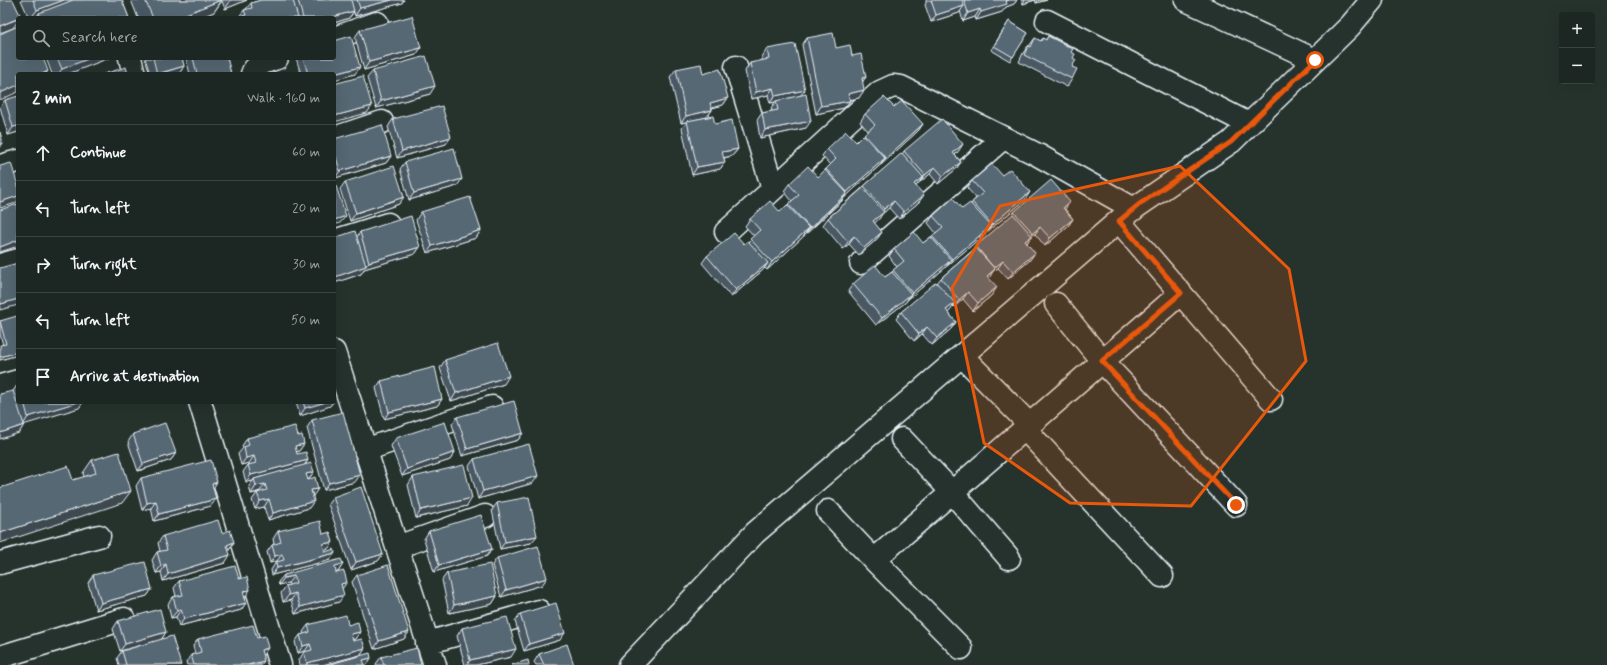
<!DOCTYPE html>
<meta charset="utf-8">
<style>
:root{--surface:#1c2622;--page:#29322f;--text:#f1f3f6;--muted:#a0a5a5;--line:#3a4340}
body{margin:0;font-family:Mynerve,sans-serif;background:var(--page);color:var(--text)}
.controls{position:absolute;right:12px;top:12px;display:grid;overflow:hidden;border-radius:4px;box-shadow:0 4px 16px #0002}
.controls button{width:36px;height:36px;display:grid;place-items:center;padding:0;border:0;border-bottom:1px solid var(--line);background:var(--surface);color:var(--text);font:20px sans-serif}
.stop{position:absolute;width:12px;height:12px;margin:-9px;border:3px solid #ea580c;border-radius:50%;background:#fff}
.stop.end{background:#ea580c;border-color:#fff;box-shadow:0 1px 4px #0008}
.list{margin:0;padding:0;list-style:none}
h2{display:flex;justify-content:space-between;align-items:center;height:52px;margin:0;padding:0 16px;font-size:17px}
h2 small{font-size:13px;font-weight:400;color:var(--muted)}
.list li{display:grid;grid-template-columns:26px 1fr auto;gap:12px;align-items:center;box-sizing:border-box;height:56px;padding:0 16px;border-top:1px solid var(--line)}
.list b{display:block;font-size:15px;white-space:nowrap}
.list em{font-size:13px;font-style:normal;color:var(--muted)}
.icon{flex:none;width:22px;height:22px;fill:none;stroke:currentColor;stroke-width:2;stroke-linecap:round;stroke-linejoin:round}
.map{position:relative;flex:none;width:1607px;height:665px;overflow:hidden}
.search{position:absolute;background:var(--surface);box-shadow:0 4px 16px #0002;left:16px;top:16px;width:320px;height:44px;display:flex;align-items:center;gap:10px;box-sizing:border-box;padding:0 14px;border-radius:4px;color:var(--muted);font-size:15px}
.panel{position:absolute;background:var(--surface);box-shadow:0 4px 16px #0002;left:16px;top:72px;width:320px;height:332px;border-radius:4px}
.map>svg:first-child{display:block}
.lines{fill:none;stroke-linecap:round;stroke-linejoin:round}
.minor-casing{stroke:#e8f1f8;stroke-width:25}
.minor{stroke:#26332d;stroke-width:22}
.wall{fill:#4a5963;stroke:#e8f1f8}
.shaded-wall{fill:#3c4950;stroke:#e8f1f8}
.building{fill:#566873;stroke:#e8f1f8}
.route{stroke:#ea580c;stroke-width:5}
.marked{fill:#e8590c;fill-opacity:0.2;stroke:#e8590c;stroke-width:3;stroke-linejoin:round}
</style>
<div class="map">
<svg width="1607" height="665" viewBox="0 0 1607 665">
<rect width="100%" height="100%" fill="#26332d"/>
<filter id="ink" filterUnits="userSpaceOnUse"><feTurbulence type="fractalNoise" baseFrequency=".025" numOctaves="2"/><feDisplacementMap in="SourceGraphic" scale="8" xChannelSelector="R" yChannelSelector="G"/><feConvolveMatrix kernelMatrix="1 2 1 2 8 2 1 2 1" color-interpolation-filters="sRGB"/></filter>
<g filter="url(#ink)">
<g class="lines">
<defs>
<path id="minor" d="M1186,0L1315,60
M1047,21L1249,124
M334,38L377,23
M130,58L134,74
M736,67L773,189
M252,74C255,64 268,61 277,58
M334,138L382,122
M0,166L18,161
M1119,221L1271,399
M726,232L880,92L893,86L901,87L1038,155L1134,209
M334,241L388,224
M861,263L1003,138
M0,265L18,260
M1056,304L1102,361L1236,505
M334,352L435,665
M962,356L1030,425
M0,386L18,381
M200,402L280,665
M1025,429L1162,576
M902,439L952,492L1009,558
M365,450L492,407
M828,511L874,560L961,648
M397,547L485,516
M874,560L1181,293
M0,563L99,536
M427,643L539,611
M0,657L124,619
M630,665L755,533L1129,212L1231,142L1350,26L1372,0"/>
</defs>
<use href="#minor" class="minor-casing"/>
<use href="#minor" class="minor"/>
</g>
<path class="wall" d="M21,0H122L129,18H29Z
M131,0H247L225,9L222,1L214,12L199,18H138Z
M261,0H404L402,3L355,16L354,12L349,18L334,23V18H238L244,10L246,9L251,3Z
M926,0H1017L1014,4L1006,7L1002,12L976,20L975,17L963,21L960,11L959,13L931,22L925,5L926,3Z
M1021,0H1047L1036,3L1035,0L1023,4Z
M1009,21L1028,33L1010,61L991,50Z
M360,30L416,55L364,70L355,37Z
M1048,36L1071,52L1073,58L1072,67V79L1067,87L1019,62L1023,53L1028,46H1029L1035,38L1040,41L1043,38L1046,40Z
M807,38L836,48L866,77L862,82L859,98L849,100L850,101L844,108L816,114L802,45Z
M767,49L801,96L806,128L760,138L757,120L762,113L772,111L771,108L775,102L770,103L768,95L751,99L745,71L750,63L762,61V57Z
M46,58H109L68,74H52Z
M145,58H182L184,66L179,74H150Z
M186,58H227L231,74H190Z
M296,58H334L355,74H301Z
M676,69L703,74L728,98L723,105L712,108V110L707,117L715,124L738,149L732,156L724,158L725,162L720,169L692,175L682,128L687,122L681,123L670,77Z
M373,71L430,94L376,108L367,78Z
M5,100L18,132L8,135L0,107Z
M894,107L923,124L918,131L844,198L842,201L767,270L765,268L763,270L731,297L702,263L707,256L744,244L749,241L754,236L745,226L750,219L780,212L792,201L784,191L789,184L818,177L830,165L822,156L827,149L856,142L864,136L868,131L860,122L865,114Z
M393,119L446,144L397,158L388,127Z
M334,139L391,156L386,163L335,178L334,174Z
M904,151L958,152L955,155L961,162L956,169L938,184L930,174L920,182H919L916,186L919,202L899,219L889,208L882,214L879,219L874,223L882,232L877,239L859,255L849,244L843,249L823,225L828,218L860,190L864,186L903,153Z
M405,162L457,186L409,200L400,169Z
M972,181L1025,200L987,232L907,300L906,302L876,325L848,291L853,284L885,277L892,272L897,267L889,256L894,249L923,243L936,233L928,223L933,216L962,209L971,204L976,198L967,188Z
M345,182L399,204L350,221L340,189Z
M1065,209L1073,219L1068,226L1045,246L1035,234L1030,238L1027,243L1030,260L1008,279L998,268L993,271L988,278L992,295L973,311L963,299L954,307L953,306L948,312L956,322L951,329L932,345L922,334L914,341L896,319L901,312L937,283L941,278L972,251L976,246L1012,216L1014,212Z
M421,212L481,230L476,238L427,253L416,220Z
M360,232L420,247L415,254L364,269L361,274L334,283V238L357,237Z
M18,318V355L0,360L3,345L0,334V321Z
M445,360L504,384L451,401L440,368Z
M381,381L442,399L437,406L384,419L376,388Z
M18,384V402H83L79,408L24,424L19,433L13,391Z
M296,402H333L330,406L300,416Z
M457,417L523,433L518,440L462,456L452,424Z
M312,420L355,482L324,490L307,428Z
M133,434L176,453L171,460L138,471L128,442Z
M298,436L304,444L299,451L296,452L297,454L308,460L305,465L313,496L309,508L268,520L264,507L255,509L252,500L257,493L260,492L251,494L249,486L253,481L246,482L243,472L248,465L249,464V463L241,465L238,454L243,448L242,446L247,438Z
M396,438L455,452L450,460L402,476L391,446Z
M474,459L533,483L478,499L469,466Z
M92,460L122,503L73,480L84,477L83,473Z
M413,477L467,506L416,518L408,485Z
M141,478L213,488L211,506L154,521L151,508L142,510L136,486Z
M333,497L383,554L378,561L351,570L328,504Z
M497,503L531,543L500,549L492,510Z
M278,531L328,549L325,550V552L330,560L272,575L271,570L276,562H277V561L270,563L267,552L272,545L274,544L273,539Z
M429,531L492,549L487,556L434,572L424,539Z
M222,533L234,542L229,550L225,563L163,581L161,572L156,573L152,560L157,552L160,551L158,543L163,536Z
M497,558L542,585L501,597L492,565Z
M343,564L338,572H336L342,589L339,602L295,614L291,600L283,602L281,593L286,586L289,585L288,583L279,585L278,582L284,575Z
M447,573L497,596L492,604L449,613L442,580Z
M93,575L152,589L147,596L96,610L88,583Z
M357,575L409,632L404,639L374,649L352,582Z
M239,579L245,597L246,603L241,610L179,626L176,617L171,618L168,604L173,597L176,596L174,588L179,581Z
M520,614L560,640L524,651L515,621Z
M118,621L166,632L161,640L120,651L113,629Z
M308,625H348L360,632L355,639H353V641L365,648L360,655L322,665H300L299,660L304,652H305V651L298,653L295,642L300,635L304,634L303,632Z
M462,628L511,657L476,665H465L457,636Z
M257,638L263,655L261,665H187L186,662L191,655L195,654L193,646L198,639Z
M122,651L181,665H119L117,658Z
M539,654L574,665H536L534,662Z
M381,657L421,665H376V664Z"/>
<path class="shaded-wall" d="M64,0H83L39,13L36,18H31L37,10Z
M221,0H222L214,12L199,18H176Z
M231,0H247L225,9Z
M392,0H404L402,3L355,16L360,8Z
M1009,0H1017L1014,4L1006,7L1002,12L976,20L981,12Z
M1025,0H1035L1023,4Z
M1039,0H1047L1036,3Z
M964,6L959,13L931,22L936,15Z
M980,9L975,17L963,21L968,13Z
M354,11L349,18L334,23V18H329Z
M18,19V21L13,28L0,33V26Z
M421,48L416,55L364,70L369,62Z
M90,58H109L68,74H58L62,69Z
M184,66L179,74H159Z
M360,67L355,74L334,80V74Z
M48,71L46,74H42Z
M866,77L861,84L862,78Z
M18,85V92L0,100V93Z
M435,86L430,94L376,108L381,101Z
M773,88L768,95L751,99L756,92Z
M805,90L799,97L776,101L775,102L770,103L775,96Z
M864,90L859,98L843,101L848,94Z
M728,98L723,105L705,110L710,103Z
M850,101L844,108L816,114L821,106Z
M372,106L367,113L334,122V116Z
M712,110L707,117L681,123L686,116Z
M811,121L806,128L760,138L765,130Z
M923,124L918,131L881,165L886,158Z
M18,126V132L8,135L13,127Z
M451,137L446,144L397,158L402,151Z
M3,143L0,148V144Z
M963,144L958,152L948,160L953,153Z
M738,149L732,156L717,159L722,152Z
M391,156L386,163L335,178L340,171Z
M885,158L880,165L804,235L810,228L846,195L847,192Z
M725,162L720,169L692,175L697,167Z
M961,162L956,169L938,184L943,176Z
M935,167L930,174L920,182L925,175Z
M923,177L918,184L909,191L914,184Z
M462,179L457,186L409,200L414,193Z
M1030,192L1025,200L987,232L992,225Z
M924,195L919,202L899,219L904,212Z
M18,196V200L16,203L0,208V202Z
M404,197L399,204L350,221L356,213Z
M894,201L889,208L882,214L879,219L868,229L873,221L881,214L884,209Z
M1070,202L1065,209L1058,215L1063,208Z
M346,216L340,223L334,225V220Z
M1073,219L1068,226L1045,246L1050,238Z
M991,226L985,234L947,266L952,259Z
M1040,227L1035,234L1030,238L1027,243L1025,241L1029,238L1033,233Z
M809,228L804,236L767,270L772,262Z
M481,230L476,238L427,253L432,246Z
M882,232L877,239L859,255L864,248Z
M854,236L849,244L843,249L848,242Z
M18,240V246L0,252V247Z
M420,247L415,254L364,269L361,274L334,283V278L335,277L366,266L369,262Z
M1035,253L1030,260L1008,279L1013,272Z
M951,260L946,267L907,300L912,293Z
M1003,261L998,268L993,271L990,277L982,283L987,276L991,273L994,268Z
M768,263L763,270L731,297L736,290Z
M997,287L992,295L973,311L978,303Z
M968,292L963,299L954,307L959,300Z
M911,294L906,302L876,325L882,318Z
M18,299V305L0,310V306L1,304Z
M955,303L950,311L941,318L946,310Z
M956,322L951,329L932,345L937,338Z
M927,327L922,334L914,341L919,334Z
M18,352V355L0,360V357Z
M509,376L504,384L451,401L456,393Z
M442,399L437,406L384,419L389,412Z
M78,402H83L79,408L23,425L28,417Z
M326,402H333L330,406L300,416L305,408Z
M24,425L19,433L0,439V433Z
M523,433L518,440L462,456L467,449Z
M304,444L299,451L290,454L295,446Z
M455,452L450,460L402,476L407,469Z
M176,453L171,460L138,471L143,464Z
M254,456L249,463L241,465L246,458Z
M308,460L303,467L254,479L253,481L246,482L251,475Z
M314,472L309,479L301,482L306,474Z
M360,475L355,482L324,490L329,483Z
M538,476L533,483L478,499L483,491Z
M217,482L212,490V484Z
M265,484L260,491L251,494L256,486Z
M318,489L313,496L311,490Z
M131,491L122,503L0,543V533Z
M472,498L467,506L416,518L421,510Z
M216,499L211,506L154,521L159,514Z
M269,499L264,507L255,509L260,501Z
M156,501L151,508L142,510L147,503Z
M314,501L309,508L268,520L273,513Z
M537,536L531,543L500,549L505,542Z
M234,542L229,550L222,552L227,545Z
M333,542L328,549L318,551L323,544Z
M492,549L487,556L434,572L439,565Z
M335,553L330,560L272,575L277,568Z
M282,554L277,561L270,563L275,556Z
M383,554L378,561L351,570L356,562Z
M230,555L225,563L163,581L168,574Z
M166,564L161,572L156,573L161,566Z
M343,564L338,572L330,574L335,566Z
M294,576L288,583L279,585L284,578Z
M547,578L542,585L501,597L506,590Z
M347,582L342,589L341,584Z
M152,589L147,596L96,610L101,603Z
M250,590L245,597L238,599L243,591Z
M296,593L291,600L283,602L289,595Z
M344,595L339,602L295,614L300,607Z
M497,596L492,604L449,613L454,605Z
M246,603L241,610L179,626L184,619Z
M181,609L176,617L171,618L177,611Z
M166,632L161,640L120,651L125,644Z
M360,632L355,639L346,641L351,634Z
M409,632L404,639L374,649L379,641Z
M565,633L560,640L524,651L529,644Z
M310,644L305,651L298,653L303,646Z
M268,648L263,655L256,657L261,650Z
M365,648L360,655L322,665H306L307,663Z
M516,649L511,657L476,665H467L470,660Z
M371,658L367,665H360L363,660Z
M264,661L261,665H248Z"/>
<path class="building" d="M0,0H13L21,17L0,26Z
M33,0H64L37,10Z
M73,0H122L129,18H41L39,13Z
M145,0H221L176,18H153Z
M261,0H293L298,18H239V17L246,15L244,10L252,8L251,3Z
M298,0H351L354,11L329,18H303Z
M357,0H392L360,8Z
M931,0H962L964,6L936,15Z
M964,0H1009L1006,1L1007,4L981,12L980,9L968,13Z
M412,16L421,48L369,62L360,30Z
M1009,21L1028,33L1013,57L994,46Z
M18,26V58H43L48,71L42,74H18V85L0,93V34Z
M833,33L836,48L850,45L852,56L861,54L866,77L862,78L864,90L848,94L850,101L821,106L807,38Z
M351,36L360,67L334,74H308L303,58H334V41Z
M1048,36L1073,49L1071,52L1075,54L1073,58L1076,60L1072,67L1077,69L1072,79L1024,55L1028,46L1031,47L1035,38L1041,41L1043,38L1046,40Z
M795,44L805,90L775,96L773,88L756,92L750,63L769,59L767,49Z
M426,56L435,86L381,101L373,71Z
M57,58H90L62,69Z
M153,58H182L184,66L157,74Z
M193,58H227L231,74H197Z
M701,64L703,74L720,69L728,98L710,103L712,110L686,116L676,69Z
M126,67L128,74H104Z
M363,76L372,106L334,116V84Z
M806,94L811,121L765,130L762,113L778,110L776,101Z
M18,96V126L13,127L5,100Z
M884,97L894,107L902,101L923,124L886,158L864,134L875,125L865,114Z
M442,106L451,137L402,151L393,119Z
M713,116L715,124L732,120L738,149L722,152L725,162L697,167L687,121Z
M942,119L963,144L953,153L961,162L943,176L935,167L925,175L904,151Z
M382,125L391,156L340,171L334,150V139Z
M846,131L856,142L863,135L885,158L847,192L826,169L836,159L827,149Z
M0,132L3,143L0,144Z
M454,148L462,179L414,193L405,162Z
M902,153L923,177L914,184L924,195L904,212L894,201L884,209L864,186Z
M11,163L18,186V196L0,202V166Z
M992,164L1002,175L1010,169L1030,192L992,225L972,202L983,193L972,181Z
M394,166L404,197L356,213L345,182Z
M808,166L818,177L825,170L847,193L810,228L788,204L799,195L789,184Z
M1051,180L1070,202L1063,208L1073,219L1050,238L1040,227L1033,233L1014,212Z
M336,186L346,216L334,220V187Z
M863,188L884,212L873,221L882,232L864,248L854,236L848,242L828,218Z
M470,197L481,230L432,246L421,212Z
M953,198L962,209L970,203L991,226L952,259L932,236L943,227L933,216Z
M770,201L780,212L787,205L809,228L772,262L750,239L760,230L750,219Z
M18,204V240L0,247V210Z
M1013,214L1032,236L1025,241L1035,253L1013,272L1003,261L994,268L976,246Z
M411,216L420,247L369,262L360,232Z
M355,231L366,266L335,277L334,273V238Z
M914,232L923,243L931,237L951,260L912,293L893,270L904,261L894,249Z
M734,233L744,244L748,241L768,263L736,290L707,256Z
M976,248L995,269L987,276L997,287L978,303L968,292L959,300L941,278Z
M18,263V299L1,304L0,300V268Z
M875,265L885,277L892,272L911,294L882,318L853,284Z
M936,282L955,303L946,310L956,322L937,338L927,327L919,334L901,312Z
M17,316L18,318V352L0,357V345L6,344L0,321Z
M498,343L509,376L456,393L445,360Z
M435,367L442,399L389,412L381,381Z
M13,391L24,425L0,433V394Z
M514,401L523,433L467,449L457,417Z
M24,402H78L28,417Z
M303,402H326L305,408Z
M343,412L360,475L329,483L312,420Z
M445,422L455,452L407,469L396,438Z
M165,423L176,453L143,464L133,434Z
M295,426L298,436L302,435L304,444L295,446L297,454L306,452L308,460L251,475L248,465L256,463L254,456L246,458L244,447L249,445L247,438Z
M529,444L538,476L483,491L474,459Z
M119,452L131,491L0,533V488L68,466L73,480L96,473L92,460Z
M211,460L217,482L212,484L216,499L159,514L156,501L147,503L141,478Z
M311,463L314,472L306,474L308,480L315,477L318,489L311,490L314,501L273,513L269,499L260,501L257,493L267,490L265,484L256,486L254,479Z
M464,465L472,498L421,510L413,477Z
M361,487L383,554L356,562L333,497Z
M529,497L537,536L505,542L497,503Z
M481,515L492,549L439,565L429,531Z
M218,520L222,533L230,530L234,542L227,545L230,555L168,574L166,564L161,566L157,552L167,550L163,536Z
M320,521L323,534L330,532L333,542L323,544L325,552L334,549L335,553L277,568L276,562L284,560L282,554L275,556L272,545L281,542L278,531Z
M538,546L547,578L506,590L497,558Z
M341,559L343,564L335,566L336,573L344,571L347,582L341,584L344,595L300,607L296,593L289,595L286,586L296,583L294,576L284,578V575Z
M145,562L152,589L101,603L93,575Z
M490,564L497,596L454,605L447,573Z
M388,565L409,632L379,641L357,575Z
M235,566L239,579L247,577L250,590L243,591L246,603L184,619L181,609L177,611L173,597L183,595L179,581Z
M556,603L565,633L529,644L520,614Z
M160,609L166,632L125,644L118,621Z
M346,615L348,625L358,622L360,632L351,634L353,641L362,639L365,648L307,663L304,652L312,650L310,644L303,646L300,635L310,632L308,625Z
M507,617L516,649L470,660L462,628Z
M253,625L257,638L265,636L268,648L261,650L264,661L248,665H194L191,655L201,652L198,639Z
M172,636L181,665H126L122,651Z
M567,644L574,665H544L539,654Z
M417,648L421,665H384L381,657Z
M370,653L371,658L363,660L365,665H327Z
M528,660L529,665H511Z"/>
</g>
<g class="lines" filter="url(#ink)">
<path class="route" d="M1236,505L1102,361L1181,293L1119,221L1141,203L1231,142L1315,60"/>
</g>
<path class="marked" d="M1180,166L1289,269L1306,361L1191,506L1070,503L984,443L952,288L1000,206Z"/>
</svg>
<div class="controls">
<button>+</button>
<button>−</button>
</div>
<div class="stop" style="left:1315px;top:60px"></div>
<div class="stop end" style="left:1236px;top:505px"></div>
<div class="search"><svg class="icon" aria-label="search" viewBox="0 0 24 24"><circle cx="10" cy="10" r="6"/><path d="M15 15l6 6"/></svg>Search here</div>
<section class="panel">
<h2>2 min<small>Walk · 160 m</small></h2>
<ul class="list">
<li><svg class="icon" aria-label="ahead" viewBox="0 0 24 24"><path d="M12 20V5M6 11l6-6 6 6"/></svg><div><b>Continue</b></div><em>60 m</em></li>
<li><svg class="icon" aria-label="left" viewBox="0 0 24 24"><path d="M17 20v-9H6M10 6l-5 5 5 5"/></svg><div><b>Turn left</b></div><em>20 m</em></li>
<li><svg class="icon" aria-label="right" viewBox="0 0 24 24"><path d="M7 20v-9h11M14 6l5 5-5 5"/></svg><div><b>Turn right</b></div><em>30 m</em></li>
<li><svg class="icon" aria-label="left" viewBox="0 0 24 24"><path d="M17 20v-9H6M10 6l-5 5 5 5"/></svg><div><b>Turn left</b></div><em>50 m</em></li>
<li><svg class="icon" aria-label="arrive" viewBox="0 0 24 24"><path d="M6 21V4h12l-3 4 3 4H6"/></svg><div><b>Arrive at destination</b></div></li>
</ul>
</section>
</div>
